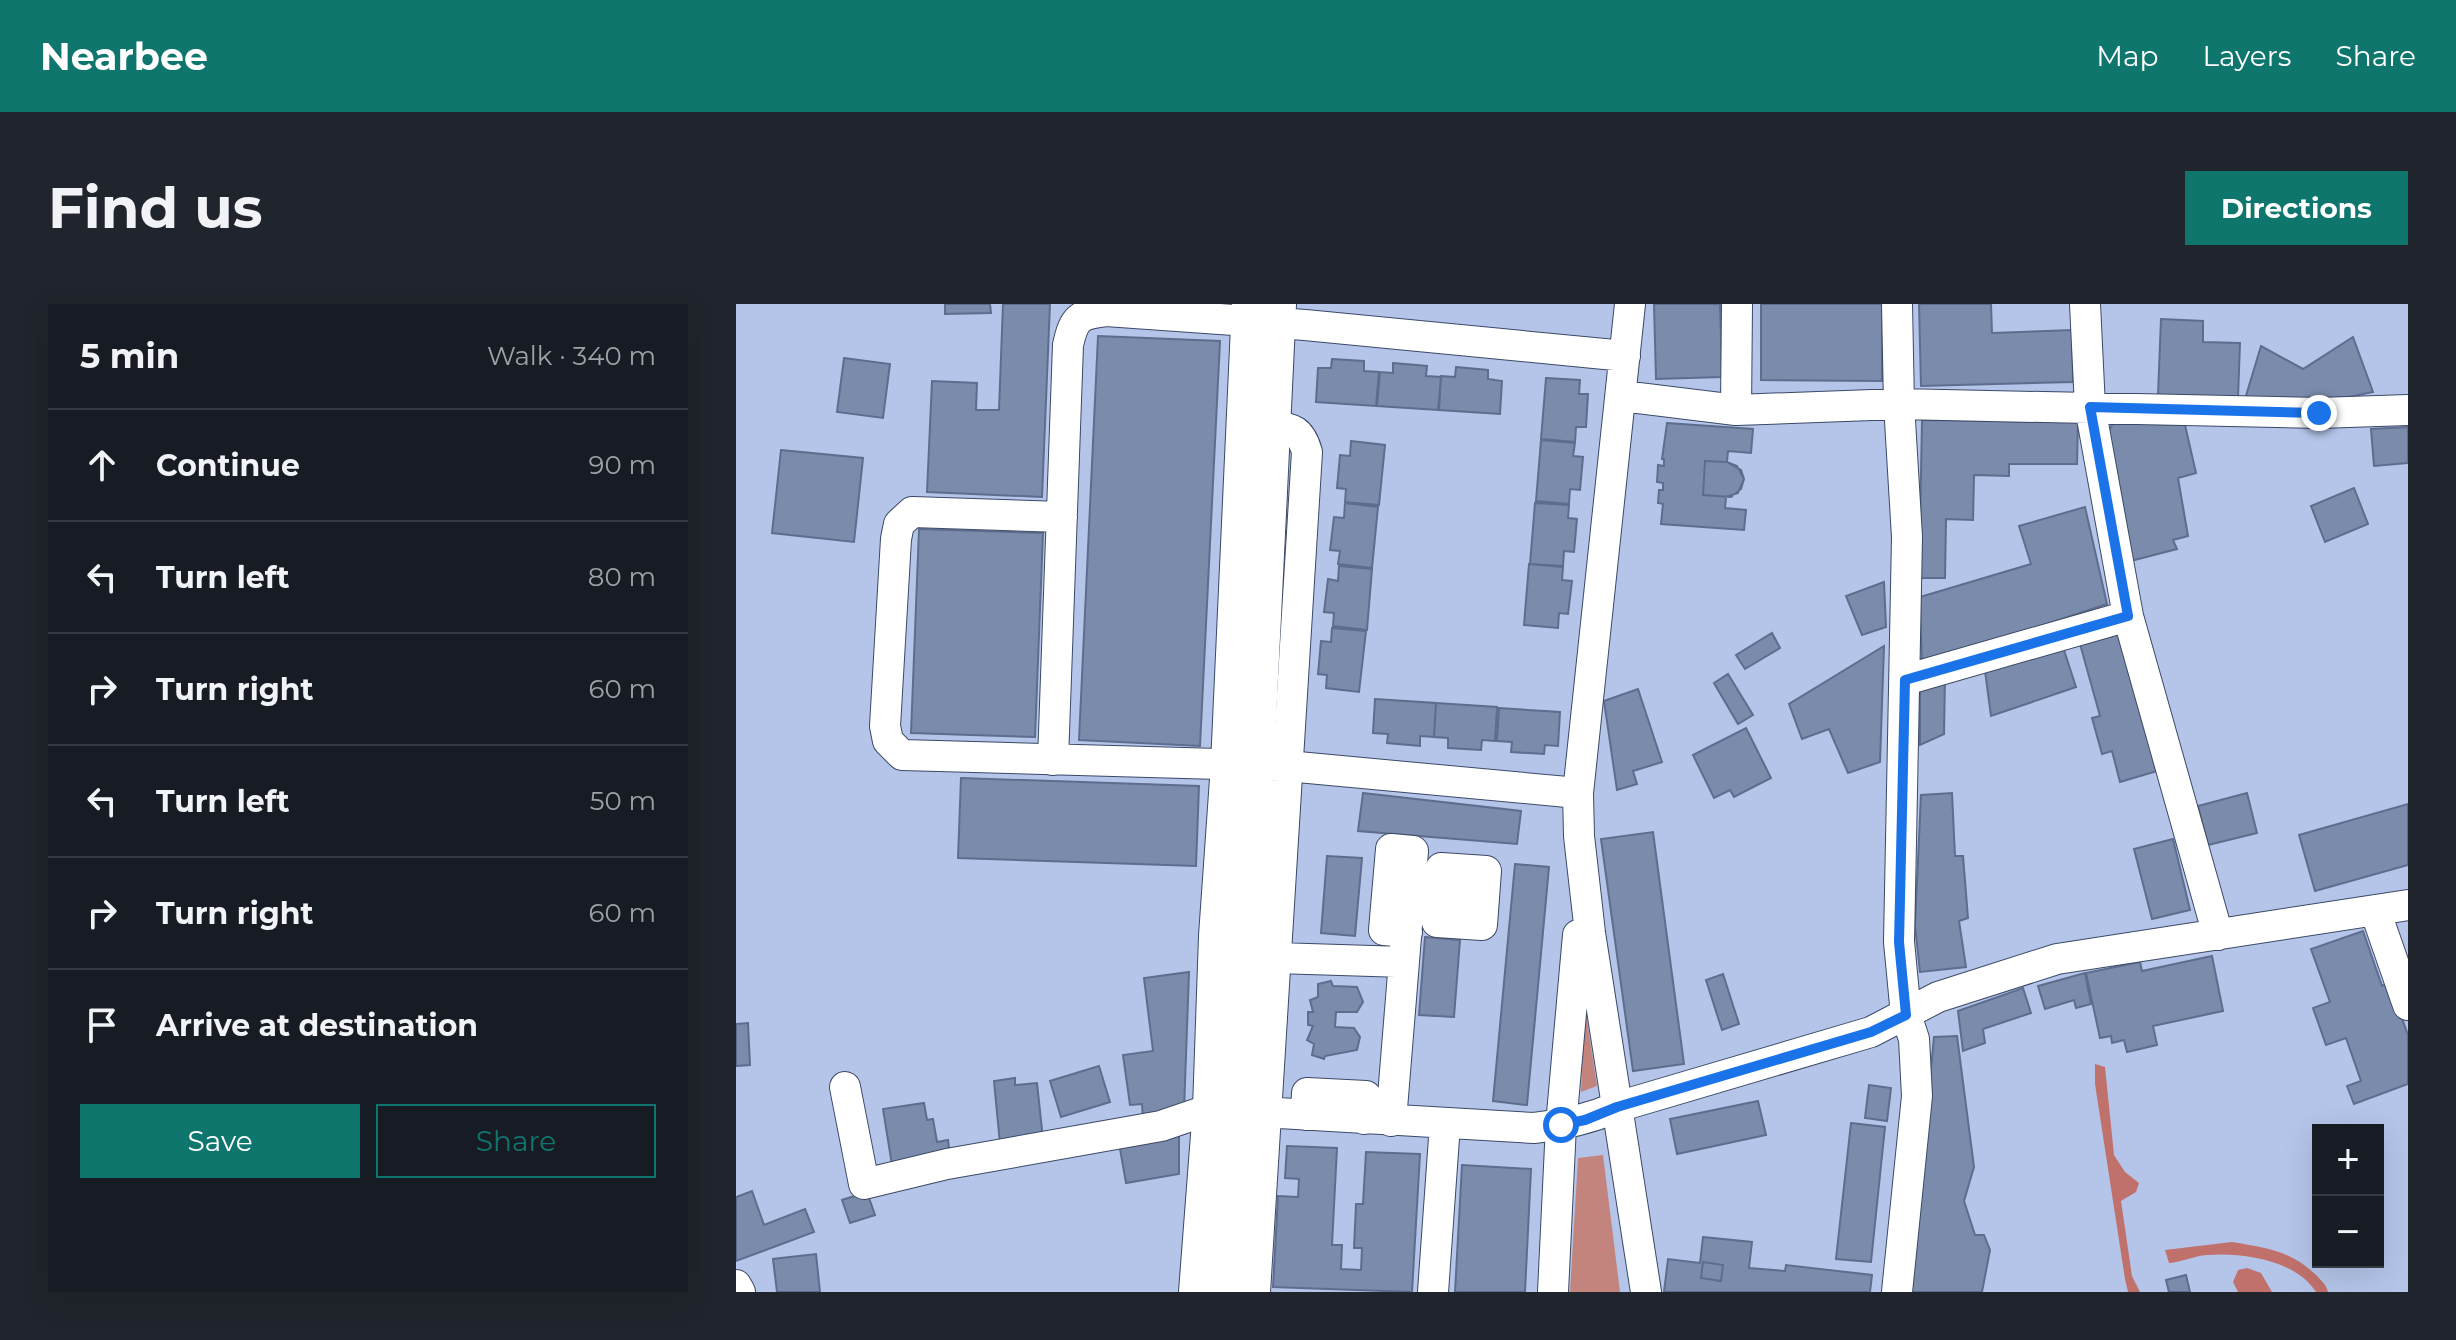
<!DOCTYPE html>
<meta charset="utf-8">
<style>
:root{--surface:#171b24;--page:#20242c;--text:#f1f3f6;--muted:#9ea1a6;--line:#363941;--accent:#0f766e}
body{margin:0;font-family:Montserrat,sans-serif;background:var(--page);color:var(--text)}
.controls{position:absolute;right:24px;bottom:24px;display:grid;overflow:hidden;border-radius:0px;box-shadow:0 8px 32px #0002}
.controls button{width:72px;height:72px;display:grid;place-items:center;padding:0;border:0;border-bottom:2px solid var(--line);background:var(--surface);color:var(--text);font:40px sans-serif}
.stop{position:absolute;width:24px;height:24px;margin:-18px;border:6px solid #1a73e8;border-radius:50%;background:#fff}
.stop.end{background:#1a73e8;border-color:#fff;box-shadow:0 2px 8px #0008}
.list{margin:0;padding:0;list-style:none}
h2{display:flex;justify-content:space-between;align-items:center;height:104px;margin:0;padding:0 32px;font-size:34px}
h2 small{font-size:26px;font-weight:400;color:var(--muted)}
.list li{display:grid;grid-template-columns:52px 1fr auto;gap:24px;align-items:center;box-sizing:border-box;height:112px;padding:0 32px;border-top:2px solid var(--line)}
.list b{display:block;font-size:30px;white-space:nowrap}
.list em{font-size:26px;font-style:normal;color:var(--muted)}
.actions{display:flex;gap:16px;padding:24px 32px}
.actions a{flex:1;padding:18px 0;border:2px solid var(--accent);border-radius:0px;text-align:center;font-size:28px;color:var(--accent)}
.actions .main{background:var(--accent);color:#fff}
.icon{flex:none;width:44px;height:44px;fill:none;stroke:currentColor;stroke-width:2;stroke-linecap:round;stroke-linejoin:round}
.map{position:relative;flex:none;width:1672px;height:988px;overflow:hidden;border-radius:0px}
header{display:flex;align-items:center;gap:48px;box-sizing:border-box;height:112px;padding:0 40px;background:var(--accent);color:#fff}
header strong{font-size:38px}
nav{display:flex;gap:44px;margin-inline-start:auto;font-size:28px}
.intro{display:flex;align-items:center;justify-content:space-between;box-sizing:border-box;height:192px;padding:0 48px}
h1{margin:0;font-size:56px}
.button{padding:20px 36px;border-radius:0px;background:var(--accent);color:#fff;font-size:28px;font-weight:700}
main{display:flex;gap:48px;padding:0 48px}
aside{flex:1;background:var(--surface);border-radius:0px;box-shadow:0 8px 32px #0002}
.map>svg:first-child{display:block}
.green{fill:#c3847e}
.forest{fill:#c1716b}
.building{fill:#7b8bac;stroke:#5e6d8d;stroke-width:2}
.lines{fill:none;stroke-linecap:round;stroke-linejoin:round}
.minor-casing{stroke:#3b4966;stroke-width:32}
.tertiary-casing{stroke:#3b4966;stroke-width:38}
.minor{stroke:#fff;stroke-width:30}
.tertiary{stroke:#fff;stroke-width:36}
.route{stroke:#1a73e8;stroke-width:10}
</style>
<header>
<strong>Nearbee</strong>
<nav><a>Map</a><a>Layers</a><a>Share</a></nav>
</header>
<div class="intro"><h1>Find us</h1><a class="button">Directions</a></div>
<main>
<aside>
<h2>5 min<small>Walk · 340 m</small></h2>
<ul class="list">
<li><svg class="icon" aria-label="ahead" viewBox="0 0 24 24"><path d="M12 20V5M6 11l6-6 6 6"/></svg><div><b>Continue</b></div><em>90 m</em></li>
<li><svg class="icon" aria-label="left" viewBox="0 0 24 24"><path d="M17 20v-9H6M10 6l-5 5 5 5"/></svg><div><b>Turn left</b></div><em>80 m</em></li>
<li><svg class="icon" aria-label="right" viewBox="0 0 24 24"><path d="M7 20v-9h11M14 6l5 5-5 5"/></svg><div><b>Turn right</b></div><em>60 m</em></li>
<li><svg class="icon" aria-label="left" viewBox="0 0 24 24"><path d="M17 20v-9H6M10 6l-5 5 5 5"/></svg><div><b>Turn left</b></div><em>50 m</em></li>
<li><svg class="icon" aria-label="right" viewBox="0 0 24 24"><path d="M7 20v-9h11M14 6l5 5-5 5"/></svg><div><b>Turn right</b></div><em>60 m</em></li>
<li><svg class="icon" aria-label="arrive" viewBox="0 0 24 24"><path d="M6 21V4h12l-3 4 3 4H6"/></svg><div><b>Arrive at destination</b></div></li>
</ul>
<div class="actions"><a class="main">Save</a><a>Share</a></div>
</aside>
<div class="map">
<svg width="1672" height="988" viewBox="0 0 1672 988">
<rect width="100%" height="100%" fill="#b4c5e9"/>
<path class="green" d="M849,703L861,782L845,788Z
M867,851L884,988H834L842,854Z"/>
<path class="forest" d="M1359,760L1369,763L1378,851L1389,868L1403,879L1400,888L1385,897L1396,972L1404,988H1392L1389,975L1359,780Z
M1496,938C1532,944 1556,947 1582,973C1587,979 1590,980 1592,988H1580C1560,956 1506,948 1471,951C1458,952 1446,958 1433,959L1429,946Z
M1511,964L1525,969L1536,988H1502L1497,978L1502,966Z"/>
<path class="building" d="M209,0H254L255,9L209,10Z
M267,0H314L306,193L191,188L196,77L241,79L240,106H263Z
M918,0H984L986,73L920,75Z
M1025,0H1146V77L1025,76Z
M1183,0H1255L1256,29L1336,26L1337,78L1185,82Z
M1425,15L1467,17V38L1504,39L1502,94L1422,91Z
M362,32L484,37L464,442L343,436Z
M1617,33L1637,88L1589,98L1509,95L1525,42L1567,65Z
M108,54L154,60L147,114L101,108Z
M596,55L628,57V67L643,68L640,102L580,98L582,64H595Z
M657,59L691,62L690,72L705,73L702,106L641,102L644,68L657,69Z
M720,63L752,66V75L766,77L764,110L703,106L705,72L719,73Z
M810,74L844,76L843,90H852L850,123H840L839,138L805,135Z
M1186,116L1342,118L1341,160H1273V172L1238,171L1237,216L1210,215L1209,274H1183Z
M931,119L1017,125L1015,149L992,147L991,158L1005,166L1008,175L1002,189L990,193L989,204L1010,206L1008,226L925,220L927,200L922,199L923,186H927V179L921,178L922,161L928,162V155H926Z
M1377,119L1449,121L1460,169L1442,174L1452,232L1437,236L1441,245L1391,258L1370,132Z
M1672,123V159L1638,162L1635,125Z
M805,136L839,139L837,152L847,153L844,186L834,185L833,200L800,197Z
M615,137L649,141L643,201L609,198L610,185L601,184L604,151L614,152Z
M45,146L127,154L118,238L36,229Z
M969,157L991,158L1001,162L1008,175L1005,185L995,193L967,191Z
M1618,184L1632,220L1589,238L1575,202Z
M609,199L642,203L636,264L602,260L604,247L594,246L598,213L608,214Z
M799,199L833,201L832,214L841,215L838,248L828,247L827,262L794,260Z
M1349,203L1371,300L1186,361L1184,293L1295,260L1283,222Z
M183,225L307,229L299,433L175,429Z
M793,260L827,263L826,276L836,277L832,310L823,309L822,324L788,321Z
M603,262L636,265L631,326L597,322L598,309L588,308L592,275L602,277Z
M1148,278L1150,323L1126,331L1110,292Z
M596,324L630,327L623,388L590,384L591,371L582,370L585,337L595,338Z
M1036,329L1044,344L1009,365L1000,351Z
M1382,329L1421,467L1384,478L1376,447L1366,450L1356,414L1364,412L1344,340Z
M1326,340L1340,383L1255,412L1249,367Z
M1148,342L1144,458L1112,469L1093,425L1066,435L1053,400Z
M992,370L1017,411L1002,420L978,379Z
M1209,373L1208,430L1184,441V385Z
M902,385L926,458L897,467L901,480L881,486L868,397Z
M639,395L700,399L698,433L684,432V442L651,439L652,430L637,429Z
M700,399L761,403L759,437L746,436L745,446L712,444V434L698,433Z
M763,404L824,408L822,442L809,441L808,450L775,448L776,438L761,437Z
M1010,424L1035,474L998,493L994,486L978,494L957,451Z
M225,474L463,482L460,562L222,554Z
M627,489L785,507L781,540L622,527Z
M1216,489L1219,552H1227L1232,614L1223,617L1230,663L1184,668L1179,622L1185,491Z
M1511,489L1521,529L1472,541L1462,502Z
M1672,500V561L1579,587L1563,531Z
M917,528L948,760L897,767L865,535Z
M1437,535L1454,606L1416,615L1398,545Z
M591,552L626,554L619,632L585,629Z
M779,560L813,563L791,801L757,797Z
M1627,627L1646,682L1653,679L1672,731V780L1618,800L1611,782L1625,777L1610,734L1590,741L1577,704L1594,698L1575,645Z
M689,633L724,636L718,713L683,711Z
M1476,652L1487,707L1417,722L1421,741L1391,748L1388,736L1376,739L1375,732L1364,734L1350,669L1404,658L1406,667Z
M453,668L448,807L407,816L406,800L394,801L387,751L417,747L408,674Z
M1349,669L1355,700L1340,704L1338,696L1309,705L1302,682Z
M987,670L1003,720L986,726L970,676Z
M595,677L597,682L621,683L627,698L621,708H600L599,723L618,724L624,733L621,746L589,752L588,755L576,751L578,740L571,736L577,722L572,721V708H577L574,696L582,693V680Z
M1287,684L1295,709L1247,725L1249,739L1227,747L1222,707Z
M12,719L14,761L0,762V720Z
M1221,732L1238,863L1228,897L1239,931H1248L1254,946L1246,988H1174L1198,733Z
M363,762L374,798L325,813L314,777Z
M279,774V781L301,779L307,835L264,840L258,777Z
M1133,781L1155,784L1151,817L1129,814Z
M1022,797L1030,831L941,850L934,815Z
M188,799L191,816L197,815L201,838L212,836L214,852L156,861L147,805Z
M1115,819L1149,823L1135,958L1100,955Z
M443,829V870L390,879L383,839Z
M551,842L601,844L596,941H606L605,965L625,966L626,944H618L620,900H627L630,848L684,850L676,988L537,983L542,892L562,893L563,875L549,874Z
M726,861L795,865L789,988H719Z
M16,887L28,921L69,905L78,928L0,957V893Z
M131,888L139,911L114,919L106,896Z
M967,933L1016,938L1013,964L1049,967L1050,961L1136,971L1134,988H928L932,955L964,959Z
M80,950L84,988H41L37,955Z
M967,958L987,961L985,977L965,974Z
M1450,971L1454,988H1433L1430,976Z"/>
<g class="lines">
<defs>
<path id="minor" d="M894,0L842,489L843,532L854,629L910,988
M1349,0L1354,103L1392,312L1482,631
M886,92L1000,106L1163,100L1583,109L1672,106
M1000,106L1001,0
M326,213L176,208L163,220L160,235L149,422L152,437L166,451L551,462L842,489
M1169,376L1392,312
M317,456L332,41C338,14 343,10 370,7L569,21L889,52
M674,588L748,594L746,621L701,618L705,564L750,567L748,594
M1639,606L1672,701
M540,654L668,658
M109,783L128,880L211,860L425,822L475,805L798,824C828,821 853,815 881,803L1135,728L1202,693L1321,655L1672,601
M570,811L571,789L630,792L628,815
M655,817L677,547L655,545L648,626L671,628
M0,981L4,988
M519,988L571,148C565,127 557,123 536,123
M697,988L709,820
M817,988L825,821L842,631
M1161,988L1181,792L1178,735L1170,711L1163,638L1171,233L1163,100L1161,0"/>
<path id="tertiary" d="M461,988L475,805L481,632L493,461L514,0
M487,988C512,659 526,330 542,0"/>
</defs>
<use href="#minor" class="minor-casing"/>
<use href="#tertiary" class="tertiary-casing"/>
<use href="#minor" class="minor"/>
<use href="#tertiary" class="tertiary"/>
</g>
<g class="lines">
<path class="route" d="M825,821L849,816L881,803L1135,728L1170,711L1163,638L1169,376L1392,312L1354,103L1583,109"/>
</g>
</svg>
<div class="controls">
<button>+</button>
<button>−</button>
</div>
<div class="stop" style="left:825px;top:821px"></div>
<div class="stop end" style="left:1583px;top:109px"></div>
</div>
</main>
